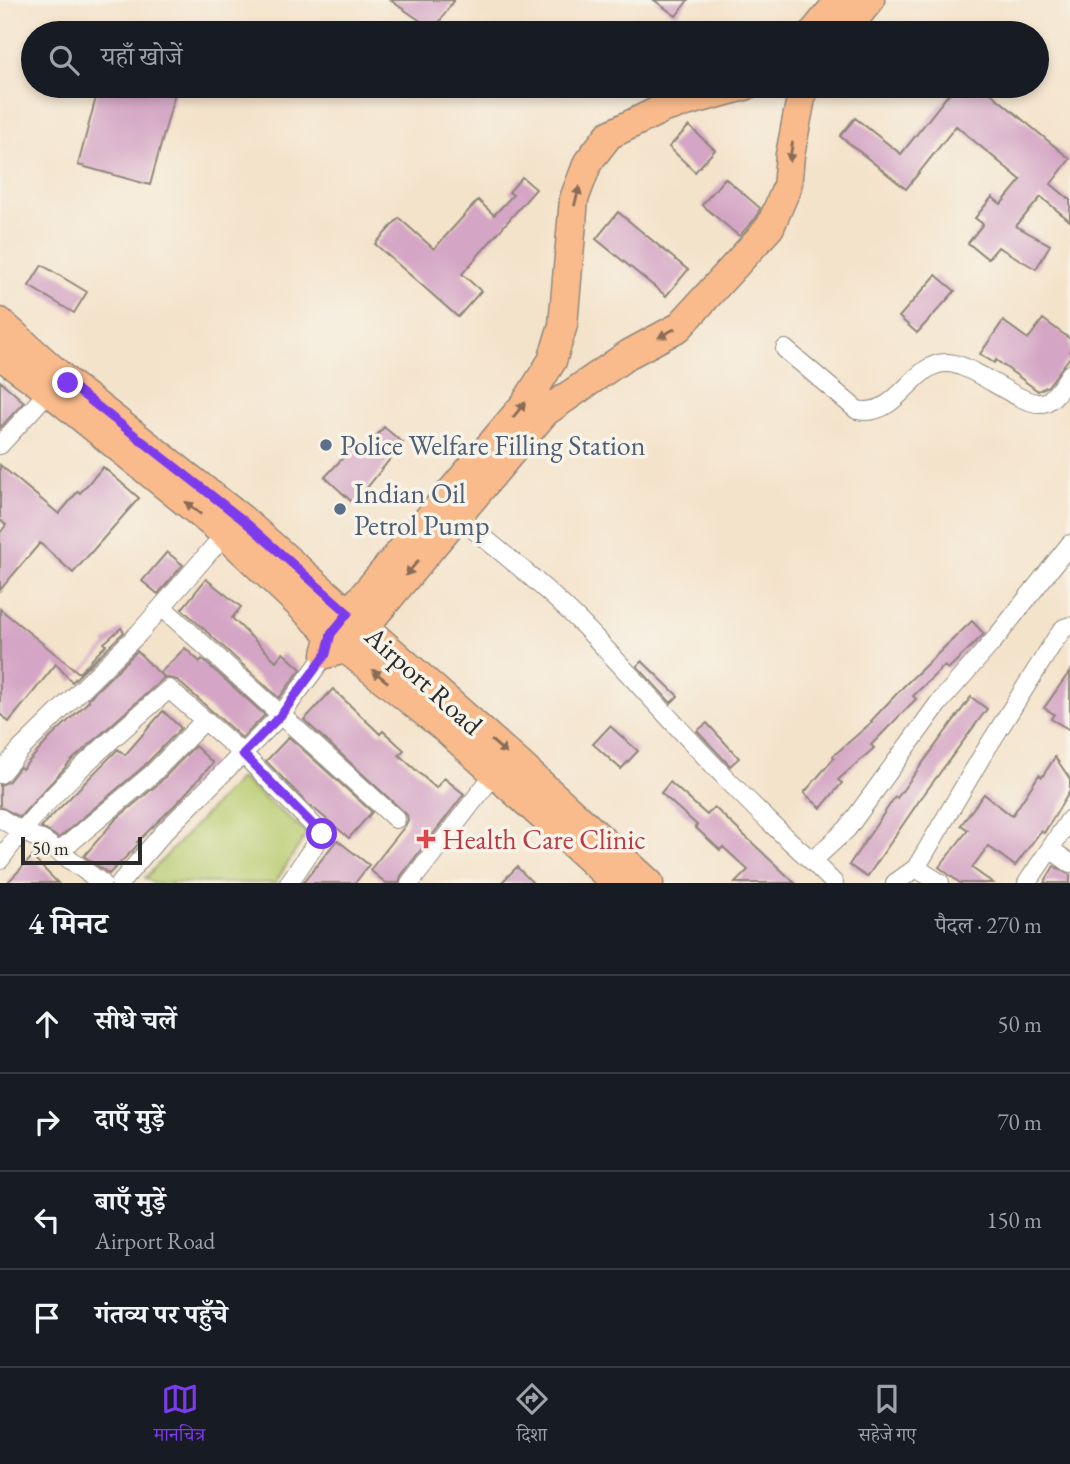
<!DOCTYPE html>
<html lang="hi">
<meta charset="utf-8">
<style>
:root{--surface:#171b24;--page:#20242c;--text:#f1f3f6;--muted:#9ea1a6;--line:#363941;--accent:#7c3aed}
body{margin:0;font-family:"EB Garamond","Noto Serif Devanagari",serif;background:var(--page);color:var(--text)}
.scale{position:absolute;left:21px;bottom:18px;width:121px;box-sizing:border-box;padding-left:7px;border:4px solid #2b2b2b;border-top:0;font-size:19px;line-height:24px;white-space:nowrap;color:#2b2b2b;-webkit-text-stroke:5px #f7f3e8;paint-order:stroke}
.stop{position:absolute;width:21px;height:21px;margin:-16px;border:5px solid #7c3aed;border-radius:50%;background:#fff}
.stop.end{background:#7c3aed;border-color:#fff;box-shadow:0 2px 7px #0008}
.list{margin:0;padding:0;list-style:none}
h2{display:flex;justify-content:space-between;align-items:center;height:91px;margin:0;padding:0 28px;font-size:30px}
h2 small{font-size:23px;font-weight:400;color:var(--muted)}
.list li{display:grid;grid-template-columns:46px 1fr auto;gap:21px;align-items:center;box-sizing:border-box;height:98px;padding:0 28px;border-top:2px solid var(--line)}
.list b{display:block;font-size:26px;white-space:nowrap}
.list p{margin:0;font-size:23px;white-space:nowrap;color:var(--muted)}
.list em{font-size:23px;font-style:normal;color:var(--muted)}
.icon{flex:none;width:38px;height:38px;fill:none;stroke:currentColor;stroke-width:2;stroke-linecap:round;stroke-linejoin:round}
.map{position:relative;flex:none;width:1070px;height:883px;overflow:hidden}
.search{position:absolute;background:var(--surface);box-shadow:0 4px 10px #0003;left:21px;right:21px;top:21px;height:77px;display:flex;align-items:center;gap:18px;box-sizing:border-box;padding:0 24px;border-radius:38px;color:var(--muted);font-size:26px}
.sheet{height:483px;background:var(--surface)}
nav{display:flex;justify-content:space-around;align-items:center;box-sizing:border-box;height:98px;border-top:2px solid var(--line);background:var(--surface);font-size:19px;color:var(--muted)}
nav a{display:grid;justify-items:center;gap:4px}
nav .on{color:var(--accent)}
.map>svg:first-child{display:block}
.green{fill:#b8cb6e;stroke:#727b4c;stroke-width:2}
.building{fill:#d4a5c5}
.lines{fill:none;stroke-linecap:round;stroke-linejoin:round}
.street-casing{stroke:#90877b;stroke-width:20}
.primary-casing{stroke:#90877b;stroke-width:31}
.street{stroke:#fff;stroke-width:18}
.primary{stroke:#fabb8c;stroke-width:28}
.oneway{fill:#886c57}
.route{stroke:#7c3aed;stroke-width:9}
.service-dot{fill:#5c6f8a;stroke:#f7f3e8;stroke-width:2.5}
.health-dot{fill:#e0444e;stroke:#f7f3e8;stroke-width:2.5}
.labels{text-anchor:middle;dominant-baseline:central;stroke-width:7;stroke-linejoin:round;paint-order:stroke}
.service-label{font-size:28px;fill:#4e5e75;stroke:#f7f3e8;text-anchor:start}
.street-label{font-size:28px;fill:#2b2b2b;stroke:#f7f3e8}
.health-label{font-size:28px;fill:#be3a42;stroke:#f7f3e8;text-anchor:start}
</style>
<div class="map">
<svg width="1070" height="883" viewBox="0 0 1070 883">
<rect width="100%" height="100%" fill="#f7f3e8"/>
<filter id="ink" filterUnits="userSpaceOnUse"><feTurbulence type="fractalNoise" baseFrequency=".0143" numOctaves="2"/><feDisplacementMap in="SourceGraphic" scale="14" xChannelSelector="R" yChannelSelector="G"/><feConvolveMatrix kernelMatrix="1 2 1 2 8 2 1 2 1" color-interpolation-filters="sRGB"/></filter>
<filter id="wash" filterUnits="userSpaceOnUse"><feTurbulence type="fractalNoise" baseFrequency=".00686" numOctaves="4" result="noise"/><feDisplacementMap in="SourceGraphic" scale="28" xChannelSelector="R" yChannelSelector="G"/><feGaussianBlur stdDeviation="1.57" result="paint"/><feColorMatrix in="noise" values="0 0 0 0 0 0 0 0 0 0 0 0 0 0 0 0 0 1.4 0 .05"/><feComposite in="paint" operator="in"/></filter>
<g filter="url(#wash)">
<rect width="100%" height="100%" fill="#f4e3cb"/>
<path class="green" d="M240,778L307,833L275,883H153L145,878Z"/>
<g id="blocks">
<path class="building" d="M390,0H454L434,30Z
M654,0H688L676,16Z
M99,86H177L150,185L78,165Z
M955,86H978L986,92L987,90L1070,159L1051,184L1070,200V221L1041,197L1016,226L1050,245L1036,269L998,247L988,259L968,243L983,224L975,218L992,197L1001,204L1021,180L956,126L906,189L840,136L855,118L901,154Z
M689,126L715,150L695,172L669,147Z
M522,177L536,189L462,274L481,291L458,317L375,244L399,218L434,249L478,200L494,215L513,195L509,192Z
M725,178L760,208L756,218L739,236L702,205Z
M618,212L688,270L666,296L596,239Z
M42,265L87,292L74,313L29,286Z
M936,275L955,291L917,333L899,317Z
M1043,319L1070,339V357L1048,386L1038,391L996,360L994,363L980,354L1003,321L1028,339Z
M0,381L24,402L0,428Z
M384,427L403,443L354,504L325,477L353,447L361,454Z
M0,465L59,514L78,491L80,493L103,467L139,498L73,573L40,543L0,590V533L6,525L0,520Z
M167,552L183,565L158,594L142,581Z
M206,579L241,607L232,618L276,661L283,653L301,669L279,698L182,609Z
M0,609L79,673L106,645L104,643L121,628L124,632L72,682L56,664L9,722L0,714Z
M972,621L984,634L948,669L944,666L913,696L916,699L871,745L874,748L838,780L842,783L821,808L804,793L834,758L833,756L872,722L871,721L904,686Z
M185,648L200,662L202,659L265,715L242,738L177,680L166,678L160,673Z
M137,651L164,678L71,761L20,817L0,807V785L8,782L20,767L22,769L50,738L89,701L88,699Z
M642,661L678,696L671,703L637,666Z
M1070,671V730L1051,719L1054,714L1044,708Z
M333,689L380,734L383,731L404,750L399,755L436,788L444,778L464,794L401,876L399,883H386L370,870L405,826L408,820L407,815L304,720Z
M971,697L987,709L919,801L867,877L849,865L895,797L897,798Z
M163,711L181,728L143,767L59,838L41,827L118,749L125,755Z
M707,723L739,758L730,766L697,731Z
M610,726L638,751L621,769L593,744Z
M289,737L372,812L349,838L305,801L266,761Z
M195,746L213,763L179,801L137,842L139,843L132,851L109,874L84,856L115,820L158,784Z
M1055,757L1070,779V791L1044,833L1041,831L1015,866L988,846L972,868L993,883H960L939,867L968,830L961,825L984,794L1012,816L1039,775L1042,777Z
M670,782L707,815L714,807L795,883H735L748,870L723,847L720,850L695,827L697,825L661,793Z
M337,840L369,865L355,883H303Z
M32,857L58,883H7Z
M1054,866L1070,875V883H1044Z
M517,867L533,883H501Z"/>
</g>
</g>
<g filter="url(#ink)">
<use href="#blocks" fill-opacity="0" stroke="#90877b" stroke-width="2"/>
<g class="lines">
<defs>
<path id="street" d="M785,349L857,410C899,419 912,361 948,363C977,365 1025,411 1046,402C1056,397 1064,383 1070,374
M0,445L49,391
M456,515C500,551 545,586 585,627C660,706 730,789 812,861L847,829L938,704L995,639L1070,544
M162,607L396,819
M0,774L19,751L139,633L225,534L233,528
M0,818L21,831L44,841L102,883
M1050,849L1070,863
M59,852L151,775L205,720
M0,860C47,794 108,742 169,689L243,754L322,834L289,883
M812,861L834,883
M916,868L940,883
M120,883L163,833L281,715L326,654
M410,883L495,773
M895,883L916,868L982,756L1055,640L1064,628L1070,626
M1027,883L1070,819"/>
<path id="primary" d="M813,33L840,0
M843,33L870,0
M745,86L664,108L609,135L588,162L574,199L563,325L552,361L525,404L331,634L326,654L346,649L545,412L629,354L679,327L770,227L787,187L790,155L801,98L806,86
M0,322L68,383L243,520L518,763L649,883
M0,355L49,391L225,534L346,649L447,730L616,883"/>
</defs>
<use href="#street" class="street-casing"/>
<use href="#primary" class="primary-casing"/>
<use href="#street" class="street"/>
<use href="#primary" class="primary"/>
</g>
<defs><path id="oneway-solid" d="M-6-.8H1V-3.2L6.5 0L1 3.2V.8H-6Z" transform="scale(1.75)"/></defs>
<g class="oneway">
<use href="#oneway-solid" transform="translate(791 152) rotate(99)"/>
<use href="#oneway-solid" transform="translate(577 196) rotate(-75)"/>
<use href="#oneway-solid" transform="translate(667 333) rotate(152)"/>
<use href="#oneway-solid" transform="translate(519 410) rotate(-51)"/>
<use href="#oneway-solid" transform="translate(193 508) rotate(-141)"/>
<use href="#oneway-solid" transform="translate(412 568) rotate(130)"/>
<use href="#oneway-solid" transform="translate(380 676) rotate(-141)"/>
<use href="#oneway-solid" transform="translate(499 747) rotate(41)"/>
</g>
</g>
<g class="lines" filter="url(#ink)">
<path class="route" d="M68,383L243,520L348,613L331,634L326,654L281,715L243,754L322,834"/>
</g>
<g class="service-dot">
<circle cx="326" cy="445" r="7"/>
<circle cx="340" cy="509" r="7"/>
</g>
<path class="health-dot" d="M422.5 828.5h7v7h7v7h-7v7h-7v-7h-7v-7h7z"/>
<g class="labels">
<g class="service-label">
<text x="340" y="445">Police Welfare Filling Station</text>
<text x="354" y="493">Indian Oil<tspan x="354" dy="32">Petrol Pump</tspan></text>
</g>
<g class="street-label">
<text transform="translate(424 680) rotate(42)">Airport Road</text>
</g>
<g class="health-label">
<text x="442" y="839">Health Care Clinic</text>
</g>
</g>
</svg>
<div class="scale">50 m</div>
<div class="stop" style="left:322px;top:834px"></div>
<div class="stop end" style="left:68px;top:383px"></div>
<div class="search"><svg class="icon" aria-label="search" viewBox="0 0 24 24"><circle cx="10" cy="10" r="6"/><path d="M15 15l6 6"/></svg>यहाँ खोजें</div>
</div>
<section class="sheet">
<h2>4 मिनट<small>पैदल · 270 m</small></h2>
<ul class="list">
<li><svg class="icon" aria-label="ahead" viewBox="0 0 24 24"><path d="M12 20V5M6 11l6-6 6 6"/></svg><div><b>सीधे चलें</b></div><em>50 m</em></li>
<li><svg class="icon" aria-label="right" viewBox="0 0 24 24"><path d="M7 20v-9h11M14 6l5 5-5 5"/></svg><div><b>दाएँ मुड़ें</b></div><em>70 m</em></li>
<li><svg class="icon" aria-label="left" viewBox="0 0 24 24"><path d="M17 20v-9H6M10 6l-5 5 5 5"/></svg><div><b>बाएँ मुड़ें</b><p>Airport Road</p></div><em>150 m</em></li>
<li><svg class="icon" aria-label="arrive" viewBox="0 0 24 24"><path d="M6 21V4h12l-3 4 3 4H6"/></svg><div><b>गंतव्य पर पहुँचे</b></div></li>
</ul>
</section>
<nav>
<a class="on"><svg class="icon" aria-label="map" viewBox="0 0 24 24"><path d="M3 6l6-2 6 2 6-2v14l-6 2-6-2-6 2zM9 4v14M15 6v14"/></svg>मानचित्र</a>
<a><svg class="icon" aria-label="directions" viewBox="0 0 24 24"><path d="M12 3l9 9-9 9-9-9zM9 14v-3h6M13 9l2 2-2 2"/></svg>दिशा</a>
<a><svg class="icon" aria-label="saved" viewBox="0 0 24 24"><path d="M7 4h10v16l-5-4-5 4z"/></svg>सहेजे गए</a>
</nav>
